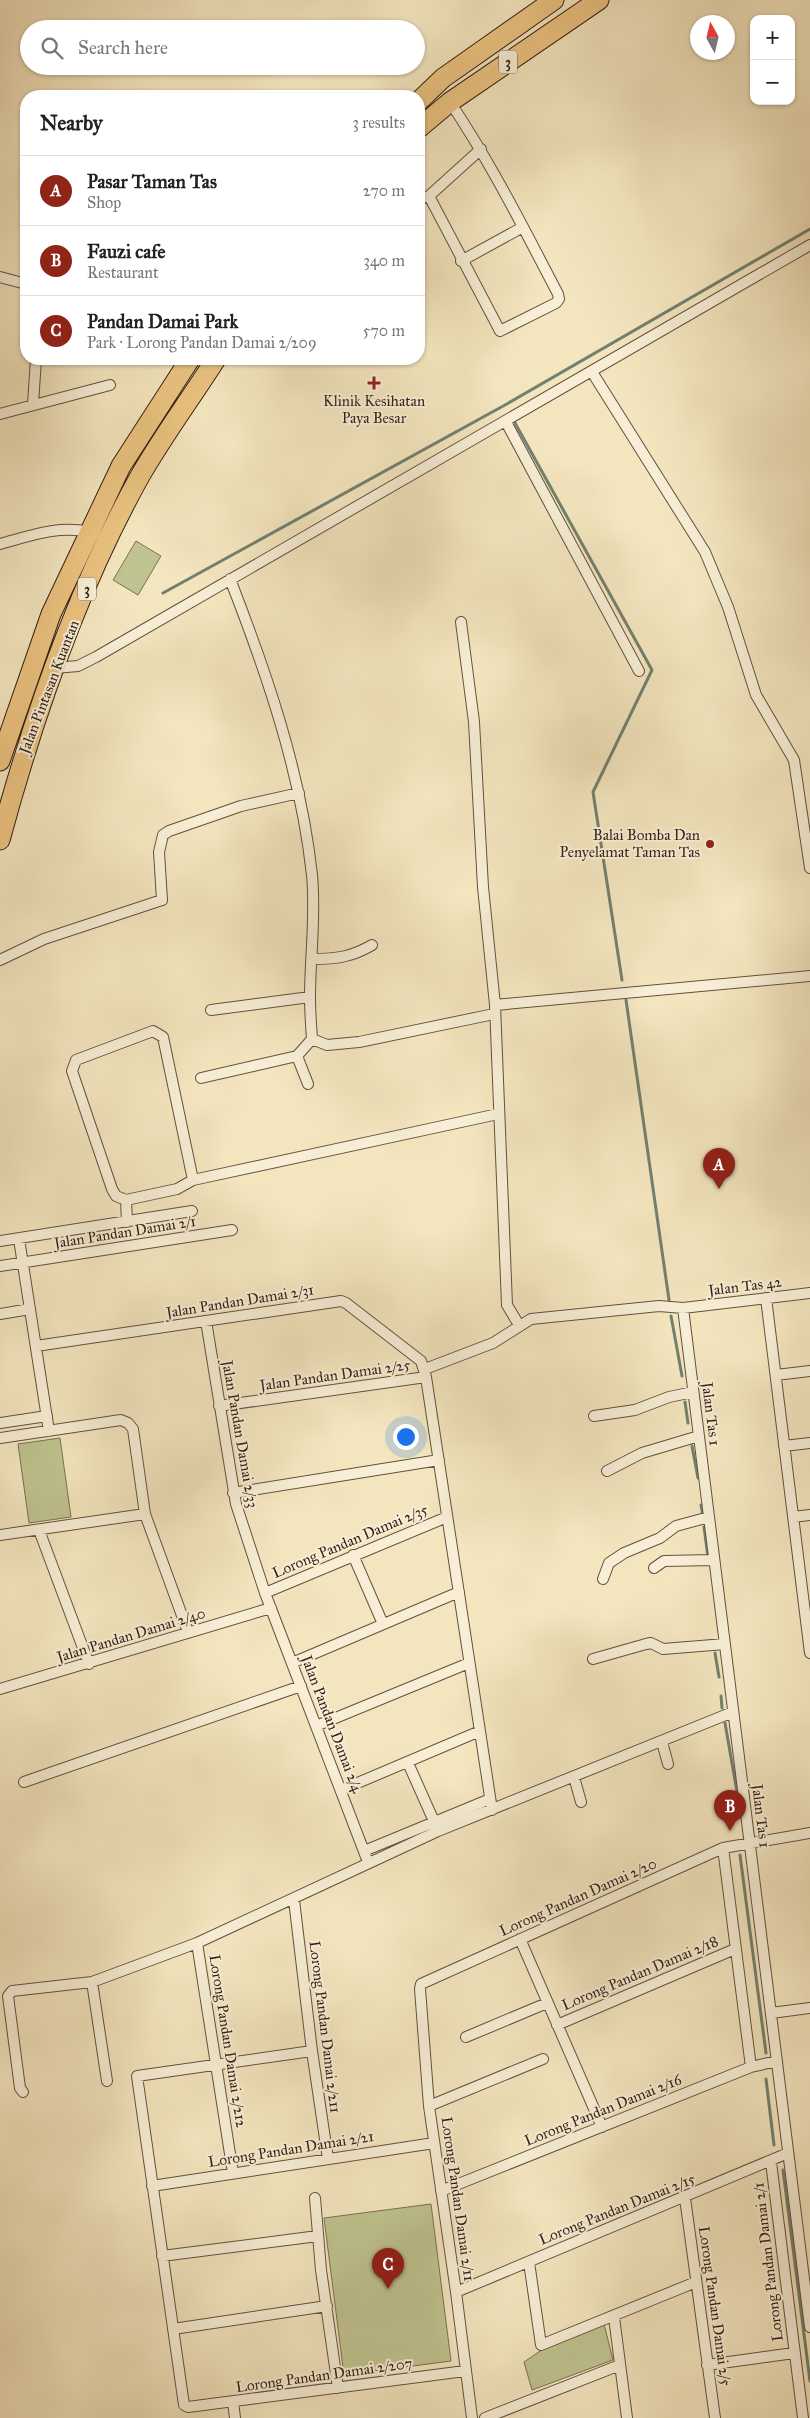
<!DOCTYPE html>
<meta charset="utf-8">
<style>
:root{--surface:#fff;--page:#f2f2f2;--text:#222;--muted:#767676;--line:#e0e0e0;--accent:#8f2418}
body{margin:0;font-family:"IM FELL Great Primer",serif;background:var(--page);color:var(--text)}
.controls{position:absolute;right:15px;top:15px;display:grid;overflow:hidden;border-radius:10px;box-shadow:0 1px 4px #0004}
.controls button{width:45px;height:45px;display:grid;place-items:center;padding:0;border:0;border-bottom:1px solid var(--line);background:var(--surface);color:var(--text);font:25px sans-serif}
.compass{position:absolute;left:690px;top:15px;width:45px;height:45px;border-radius:50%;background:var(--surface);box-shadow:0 1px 4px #0004;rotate:352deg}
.you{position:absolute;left:405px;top:1436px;width:18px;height:18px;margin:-12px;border:4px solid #fff;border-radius:50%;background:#1a73e8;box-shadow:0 0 0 8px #1a73e833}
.badge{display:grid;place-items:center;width:32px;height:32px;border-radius:50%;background:var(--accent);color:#fff;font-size:16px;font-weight:700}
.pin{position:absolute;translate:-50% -41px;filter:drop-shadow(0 1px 2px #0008)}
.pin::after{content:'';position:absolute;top:26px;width:18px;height:15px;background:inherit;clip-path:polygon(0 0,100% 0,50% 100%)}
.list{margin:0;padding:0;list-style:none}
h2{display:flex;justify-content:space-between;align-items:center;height:65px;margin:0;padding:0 20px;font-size:21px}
h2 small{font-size:16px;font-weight:400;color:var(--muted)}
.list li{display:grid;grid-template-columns:32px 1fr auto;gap:15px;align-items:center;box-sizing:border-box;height:70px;padding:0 20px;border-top:1px solid var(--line)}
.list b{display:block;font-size:19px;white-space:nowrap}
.list p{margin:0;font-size:16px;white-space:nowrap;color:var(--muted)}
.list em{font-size:16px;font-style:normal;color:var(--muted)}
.icon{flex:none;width:28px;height:28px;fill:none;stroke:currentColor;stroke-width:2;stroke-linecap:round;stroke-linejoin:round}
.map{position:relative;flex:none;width:810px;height:2418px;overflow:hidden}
.search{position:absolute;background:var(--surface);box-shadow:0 1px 4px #0004;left:20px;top:20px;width:405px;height:55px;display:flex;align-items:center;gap:12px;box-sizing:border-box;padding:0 18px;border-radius:28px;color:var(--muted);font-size:19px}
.panel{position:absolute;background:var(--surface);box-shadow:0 1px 4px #0004;left:20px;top:90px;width:405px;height:275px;border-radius:20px}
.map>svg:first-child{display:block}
.green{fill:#bfc38f;stroke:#797152}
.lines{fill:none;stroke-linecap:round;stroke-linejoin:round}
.stream{stroke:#73806f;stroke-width:3}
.street-casing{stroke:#635040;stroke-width:12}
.highway-casing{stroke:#331f16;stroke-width:21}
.street{stroke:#f7eed5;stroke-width:10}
.highway{stroke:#eac27f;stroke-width:19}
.poi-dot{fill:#8f2418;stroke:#f7eed5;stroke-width:2}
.labels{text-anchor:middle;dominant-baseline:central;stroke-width:4;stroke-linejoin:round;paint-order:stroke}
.shield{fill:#f7eed5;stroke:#6e5d4f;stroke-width:1}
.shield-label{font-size:14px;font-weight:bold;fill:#331f16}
.poi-label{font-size:15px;fill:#331f16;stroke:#f7eed5}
.street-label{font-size:15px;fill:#331f16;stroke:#f7eed5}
</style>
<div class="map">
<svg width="810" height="2418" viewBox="0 0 810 2418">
<rect width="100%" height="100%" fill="#f3e5be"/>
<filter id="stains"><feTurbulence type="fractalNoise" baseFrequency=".004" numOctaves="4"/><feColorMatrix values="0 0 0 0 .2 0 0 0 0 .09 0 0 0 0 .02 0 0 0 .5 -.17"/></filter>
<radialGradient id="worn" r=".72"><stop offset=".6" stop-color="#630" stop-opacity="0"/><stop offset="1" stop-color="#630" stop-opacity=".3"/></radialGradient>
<path class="green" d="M136,541L161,556L138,595L113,580Z
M60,1438L71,1517L29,1523L18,1444Z
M431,2204L451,2361L344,2375L324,2218Z
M604,2324L613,2360L532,2390L524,2362L546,2347Z"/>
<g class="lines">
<path class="stream" d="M515,423L652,670L593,792L622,980
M163,593L505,405L810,229
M626,1000L669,1300
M671,1316L682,1376
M685,1402L688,1423
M692,1446L698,1478
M701,1505L703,1516
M704,1527L708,1557
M715,1653L719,1677
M721,1696L722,1708
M725,1723L741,1815
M740,1855L766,2053
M766,2079L774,2145
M783,2170L810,2381"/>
<defs>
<path id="street" d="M429,196L500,331L556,303L559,299L558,294C524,229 491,163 450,102
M419,199L429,196L481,149
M461,261L523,227
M0,277L26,284
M592,372L705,552L728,607L756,695L794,760L810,868
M33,404L36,359
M0,414L110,385
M506,422L639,671
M0,544C30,536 58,525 89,532
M230,579C267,674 301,773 312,875C316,916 310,957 310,997C310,1011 311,1025 312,1039
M461,622L474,722L483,887L495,1005L507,1305L519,1325
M55,668L78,666L96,657L810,245
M312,959C336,959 352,957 372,945
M0,960L44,939L162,900L159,852L163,835L169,831L241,806L299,793
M495,1005L810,976
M211,1010L310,997
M297,1056L308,1084
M201,1078L297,1056L312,1039L327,1045L359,1042L494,1014
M126,1200L116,1196L112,1189L72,1071L76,1060L153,1031L163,1037L193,1180
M126,1200L177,1189L193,1180L498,1114
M126,1200L127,1222
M19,1239L49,1431
M0,1241L192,1211
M0,1266L232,1230
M766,1298L810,1653
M683,1308L810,2327
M0,1314L30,1309
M206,1321L236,1504L265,1593L368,1862
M36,1346L341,1301L346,1303L421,1361L426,1377L492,1810
M425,1369L493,1343L531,1319L659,1306L683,1308L810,1293
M776,1375L810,1371
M219,1406L426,1377
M594,1416L635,1410L669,1397L693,1392
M0,1423L47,1416
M0,1438L121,1420L128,1423L133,1429L145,1514L188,1632
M784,1446L810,1443
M607,1471L642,1453L699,1436
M233,1493L439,1460
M793,1517L810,1515
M39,1530L89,1664
M0,1535L145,1514
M353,1555L383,1624
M654,1568L664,1561L714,1560
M603,1579L609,1563L624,1553L660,1538L676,1526L709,1517
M265,1593L447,1517
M593,1659L646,1644L651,1643L663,1649L725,1644
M292,1663L459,1592
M0,1689L271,1608
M316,1726L469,1663
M662,1742L668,1764
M408,1763L437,1828
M574,1777L581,1802
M24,1782L301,1686
M341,1790L480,1731
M723,1848L751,2067
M364,1851L490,1799
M294,1900L312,2051L328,2159
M520,1939L602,2127
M197,1943L233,2173
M92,1982L107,2081
M771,2013L810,2008
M557,2025L735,1949
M466,2037L547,2003
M312,2051L137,2076L184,2405L188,2407L465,2371
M23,2092L20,2088L8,1996L12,1991L92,1982L197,1943L438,1831L733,1712
M429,2106L543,2059
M771,2162L803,2418
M152,2186L434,2143
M441,2191L751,2067L777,2061
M315,2198L321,2270L338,2388
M685,2198L715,2418
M162,2256L318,2236
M529,2262L541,2345L696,2282
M456,2292L788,2153
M614,2317L627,2418
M173,2329L327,2306
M707,2365L794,2353
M233,2402L235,2418
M472,2418L456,2292L429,2106L420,1989L421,1984L723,1848L810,1833
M485,2418L620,2365"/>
<path id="highway" d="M419,101L443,78L554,0
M419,128L450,102L599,0
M0,761L51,614L121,466L190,359
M0,840C33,718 78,587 140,476C163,436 191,398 216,359"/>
</defs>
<use href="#street" class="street-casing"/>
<use href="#highway" class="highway-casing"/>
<use href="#street" class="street"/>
<use href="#highway" class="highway"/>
</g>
<g class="poi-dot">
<path d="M371.5 375.5h5v5h5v5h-5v5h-5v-5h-5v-5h5z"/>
<circle cx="710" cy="844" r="5"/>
</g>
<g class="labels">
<g class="shield">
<rect x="499" y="50.5" width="18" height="23" rx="4"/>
<rect x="78" y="577.5" width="18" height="23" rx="4"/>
</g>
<g class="shield-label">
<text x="508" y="62">3</text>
<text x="87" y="589">3</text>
</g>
<g class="poi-label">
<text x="374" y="401">Klinik Kesihatan<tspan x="374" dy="17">Paya Besar</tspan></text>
<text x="700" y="835" text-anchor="end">Balai Bomba Dan<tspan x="700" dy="17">Penyelamat Taman Tas</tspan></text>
</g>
<g class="street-label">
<text transform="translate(49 687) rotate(-69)">Jalan Pintasan Kuantan</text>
<text transform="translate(125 1232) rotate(-9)">Jalan Pandan Damai 2/1</text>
<text transform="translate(745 1286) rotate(-7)">Jalan Tas 42</text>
<text transform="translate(240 1301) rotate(-9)">Jalan Pandan Damai 2/31</text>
<text transform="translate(335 1375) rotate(-8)">Jalan Pandan Damai 2/25</text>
<text transform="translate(711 1414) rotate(83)">Jalan Tas 1</text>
<text transform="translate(240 1434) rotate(80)">Jalan Pandan Damai 2/33</text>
<text transform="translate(350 1541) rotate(-23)">Lorong Pandan Damai 2/35</text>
<text transform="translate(131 1635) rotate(-17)">Jalan Pandan Damai 2/40</text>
<text transform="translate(332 1724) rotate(69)">Jalan Pandan Damai 2/4</text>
<text transform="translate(761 1816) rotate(83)">Jalan Tas 1</text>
<text transform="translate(578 1897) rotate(-24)">Lorong Pandan Damai 2/20</text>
<text transform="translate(640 1973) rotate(-23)">Lorong Pandan Damai 2/18</text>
<text transform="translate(325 2027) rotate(83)">Lorong Pandan Damai 2/211</text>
<text transform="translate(228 2041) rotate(81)">Lorong Pandan Damai 2/212</text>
<text transform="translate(603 2110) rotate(-22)">Lorong Pandan Damai 2/16</text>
<text transform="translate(291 2149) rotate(-9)">Lorong Pandan Damai 2/21</text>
<text transform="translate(458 2199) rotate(82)">Lorong Pandan Damai 2/11</text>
<text transform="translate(617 2209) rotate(-22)">Lorong Pandan Damai 2/15</text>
<text transform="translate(768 2262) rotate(-97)">Lorong Pandan Damai 2/1</text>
<text transform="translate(715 2306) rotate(82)">Lorong Pandan Damai 2/5</text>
<text transform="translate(324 2375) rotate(-8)">Lorong Pandan Damai 2/207</text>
</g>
</g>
<rect width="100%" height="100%" filter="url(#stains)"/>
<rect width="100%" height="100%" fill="url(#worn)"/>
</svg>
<div class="controls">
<button>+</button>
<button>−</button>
</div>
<svg class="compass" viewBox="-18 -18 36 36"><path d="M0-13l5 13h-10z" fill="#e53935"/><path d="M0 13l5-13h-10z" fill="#767676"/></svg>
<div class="you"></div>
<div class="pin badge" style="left:719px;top:1189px">A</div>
<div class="pin badge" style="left:730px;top:1831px">B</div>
<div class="pin badge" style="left:388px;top:2289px">C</div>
<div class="search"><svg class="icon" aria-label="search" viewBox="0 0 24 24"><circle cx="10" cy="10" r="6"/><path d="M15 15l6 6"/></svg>Search here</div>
<section class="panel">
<h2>Nearby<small>3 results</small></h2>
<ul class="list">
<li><span class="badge">A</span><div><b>Pasar Taman Tas</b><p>Shop</p></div><em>270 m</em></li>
<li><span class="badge">B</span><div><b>Fauzi cafe</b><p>Restaurant</p></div><em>340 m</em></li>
<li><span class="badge">C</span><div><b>Pandan Damai Park</b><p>Park · Lorong Pandan Damai 2/209</p></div><em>570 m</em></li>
</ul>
</section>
</div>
